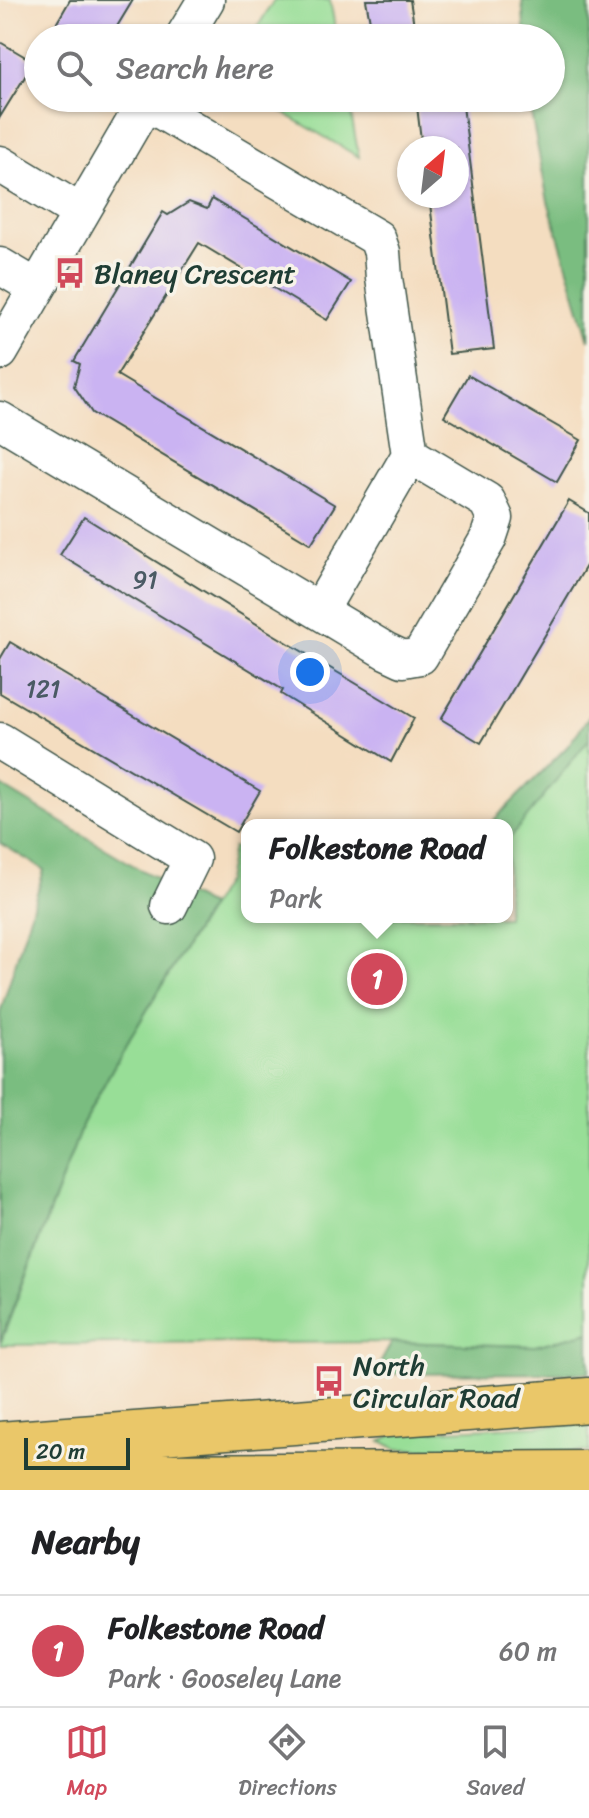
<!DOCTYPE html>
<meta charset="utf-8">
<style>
:root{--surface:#fff;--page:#f6f6f6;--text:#202124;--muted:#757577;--line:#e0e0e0;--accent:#d1495b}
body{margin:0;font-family:Sriracha,sans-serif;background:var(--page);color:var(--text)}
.compass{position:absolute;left:397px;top:136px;width:72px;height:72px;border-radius:50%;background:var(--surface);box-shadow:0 2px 6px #0004;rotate:28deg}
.scale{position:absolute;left:24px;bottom:20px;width:106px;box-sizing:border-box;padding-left:8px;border:4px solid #1f3d34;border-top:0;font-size:22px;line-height:28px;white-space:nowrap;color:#1f3d34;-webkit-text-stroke:6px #f7f3e8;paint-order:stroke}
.you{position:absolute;left:310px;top:672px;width:28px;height:28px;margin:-20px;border:6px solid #fff;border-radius:50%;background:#1a73e8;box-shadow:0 0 0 12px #1a73e833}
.badge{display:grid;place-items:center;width:52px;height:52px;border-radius:50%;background:var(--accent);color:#fff;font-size:26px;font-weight:700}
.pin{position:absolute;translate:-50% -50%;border:4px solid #fff;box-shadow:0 2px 8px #0006}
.popup{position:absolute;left:241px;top:819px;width:272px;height:104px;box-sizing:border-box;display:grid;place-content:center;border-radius:16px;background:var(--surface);filter:drop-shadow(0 2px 6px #0005);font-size:26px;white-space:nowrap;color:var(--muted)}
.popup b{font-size:30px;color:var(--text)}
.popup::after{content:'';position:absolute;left:50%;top:100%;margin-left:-16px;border:16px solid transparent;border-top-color:var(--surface)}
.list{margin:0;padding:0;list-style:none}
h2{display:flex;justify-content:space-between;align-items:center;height:104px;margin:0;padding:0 32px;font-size:34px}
h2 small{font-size:26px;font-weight:400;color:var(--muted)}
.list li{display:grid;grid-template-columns:52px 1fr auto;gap:24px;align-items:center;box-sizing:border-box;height:112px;padding:0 32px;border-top:2px solid var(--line)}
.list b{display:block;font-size:30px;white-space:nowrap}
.list p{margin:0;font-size:26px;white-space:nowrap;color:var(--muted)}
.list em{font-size:26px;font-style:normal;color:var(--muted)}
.icon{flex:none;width:44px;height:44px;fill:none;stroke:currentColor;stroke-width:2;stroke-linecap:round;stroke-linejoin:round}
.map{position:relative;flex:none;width:589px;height:1490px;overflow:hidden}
.search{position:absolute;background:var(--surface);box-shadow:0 2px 6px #0004;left:24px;right:24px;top:24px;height:88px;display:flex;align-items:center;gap:20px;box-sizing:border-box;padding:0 28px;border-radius:44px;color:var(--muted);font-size:30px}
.sheet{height:216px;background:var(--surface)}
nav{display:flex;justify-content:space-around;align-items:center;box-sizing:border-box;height:112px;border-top:2px solid var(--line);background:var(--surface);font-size:22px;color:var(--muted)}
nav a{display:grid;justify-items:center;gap:4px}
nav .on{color:var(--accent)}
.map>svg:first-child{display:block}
.green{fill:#98de97;stroke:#5c8e66;stroke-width:2}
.forest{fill:#7abd80;stroke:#4c7d5a;stroke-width:2}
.building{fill:#cab3f2}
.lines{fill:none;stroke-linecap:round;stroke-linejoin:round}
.minor-casing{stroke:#3f5549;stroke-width:39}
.trunk-casing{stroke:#3f5549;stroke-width:47}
.minor{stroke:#fff;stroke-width:36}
.trunk{stroke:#eac769;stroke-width:44}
.labels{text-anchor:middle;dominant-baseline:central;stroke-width:7;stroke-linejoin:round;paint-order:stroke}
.number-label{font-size:24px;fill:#4a5a64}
.poi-label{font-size:28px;fill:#1f3d34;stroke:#f7f3e8;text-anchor:start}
</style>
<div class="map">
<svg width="589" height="1490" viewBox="0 0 589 1490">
<rect width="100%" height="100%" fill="#f7f3e8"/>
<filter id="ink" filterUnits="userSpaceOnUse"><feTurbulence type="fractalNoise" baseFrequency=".0125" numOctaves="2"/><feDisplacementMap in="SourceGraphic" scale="16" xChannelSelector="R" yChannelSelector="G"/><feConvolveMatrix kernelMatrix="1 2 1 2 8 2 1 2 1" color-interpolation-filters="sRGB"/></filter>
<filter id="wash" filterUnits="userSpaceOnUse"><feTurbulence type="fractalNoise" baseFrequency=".006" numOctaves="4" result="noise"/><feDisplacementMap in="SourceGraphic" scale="32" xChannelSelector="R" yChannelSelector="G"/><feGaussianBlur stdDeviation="1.8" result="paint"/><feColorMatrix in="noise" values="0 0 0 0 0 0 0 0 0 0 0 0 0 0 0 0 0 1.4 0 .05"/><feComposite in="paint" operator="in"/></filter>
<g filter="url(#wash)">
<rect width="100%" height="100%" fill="#f4ddc0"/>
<path class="green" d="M274,0H330L337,38H251Z
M258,98H348L359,157Z
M589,717V1332L535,1346L392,1342L0,1345L83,1123L121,1053L226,881L233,848L247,852V917H507V825H489L567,747Z
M589,1424V1452L397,1449L381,1441L398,1432Z"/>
<path class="forest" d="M522,0H589V340L548,201L528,98H551V38H525Z
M589,717V739L507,842V825H489L567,747Z
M0,785L141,870L210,906L121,1053L83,1123L0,1342V1013L44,870L0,843Z
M589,1332V1373L374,1374L392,1342L535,1346Z"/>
<g id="blocks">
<path class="building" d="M70,0H133L110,38H48Z
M366,0H410L416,38H373Z
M0,42L34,62L0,117Z
M416,98H462L494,349L449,354L429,196H457V148H422Z
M212,199L351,282L327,320L199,243L117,375L335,505L311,544L92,413L74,386L80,364L74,361L163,212L168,215L189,202L207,209Z
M468,375L581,440L557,482L444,416Z
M569,501L589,513V561L481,743L441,719Z
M84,517L268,631L414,718L391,762L281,694L283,690L60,555Z
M10,642L260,791L236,832L0,693V659Z"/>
</g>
</g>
<g filter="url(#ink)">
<use href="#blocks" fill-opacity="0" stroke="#3f5549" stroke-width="2"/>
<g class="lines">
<defs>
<path id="minor" d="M183,38L206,0
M146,102L377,238L382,252L384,278L410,455L320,610
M0,164L81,213
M0,266L37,288
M0,352L148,98
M0,420L386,651L403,659L420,656L488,539L495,518L487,501L410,455
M0,741L192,859L169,906"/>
<path id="trunk" d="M0,1444L589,1400
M0,1477L589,1473"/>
</defs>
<use href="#minor" class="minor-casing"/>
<use href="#trunk" class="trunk-casing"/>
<use href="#minor" class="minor"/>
<use href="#trunk" class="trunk"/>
</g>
</g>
<defs>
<symbol id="bus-bare" viewBox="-9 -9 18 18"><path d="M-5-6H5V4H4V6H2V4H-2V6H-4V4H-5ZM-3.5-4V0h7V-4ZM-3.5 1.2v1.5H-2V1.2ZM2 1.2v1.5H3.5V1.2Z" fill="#d1495b" stroke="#f7f3e8" stroke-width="2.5" paint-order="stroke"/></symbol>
</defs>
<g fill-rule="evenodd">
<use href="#bus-bare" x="48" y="251" width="44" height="44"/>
<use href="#bus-bare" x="307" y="1359" width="44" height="44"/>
</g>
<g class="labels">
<g class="number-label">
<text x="145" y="580">91</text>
<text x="43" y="689">121</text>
</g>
<g class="poi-label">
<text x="94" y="273">Blaney Crescent</text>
<text x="353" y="1365">North<tspan x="353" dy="32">Circular Road</tspan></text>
</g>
</g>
</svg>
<svg class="compass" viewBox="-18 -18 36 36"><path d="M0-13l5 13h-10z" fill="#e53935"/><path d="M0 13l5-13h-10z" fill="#757577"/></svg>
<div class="scale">20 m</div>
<div class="you"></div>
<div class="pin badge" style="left:377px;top:979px">1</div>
<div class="popup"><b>Folkestone Road</b>Park</div>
<div class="search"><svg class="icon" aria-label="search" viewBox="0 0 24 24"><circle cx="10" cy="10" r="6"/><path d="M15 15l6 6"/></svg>Search here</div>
</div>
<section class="sheet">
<h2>Nearby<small></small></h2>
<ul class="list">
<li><span class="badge">1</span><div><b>Folkestone Road</b><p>Park · Gooseley Lane</p></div><em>60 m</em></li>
</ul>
</section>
<nav>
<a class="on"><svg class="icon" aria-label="map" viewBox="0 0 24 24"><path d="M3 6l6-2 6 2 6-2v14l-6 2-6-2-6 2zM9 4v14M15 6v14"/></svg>Map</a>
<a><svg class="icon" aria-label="directions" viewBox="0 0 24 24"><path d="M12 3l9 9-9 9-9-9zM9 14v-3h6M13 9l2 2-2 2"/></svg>Directions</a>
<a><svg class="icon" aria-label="saved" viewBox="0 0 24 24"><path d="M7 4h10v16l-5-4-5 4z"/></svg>Saved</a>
</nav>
